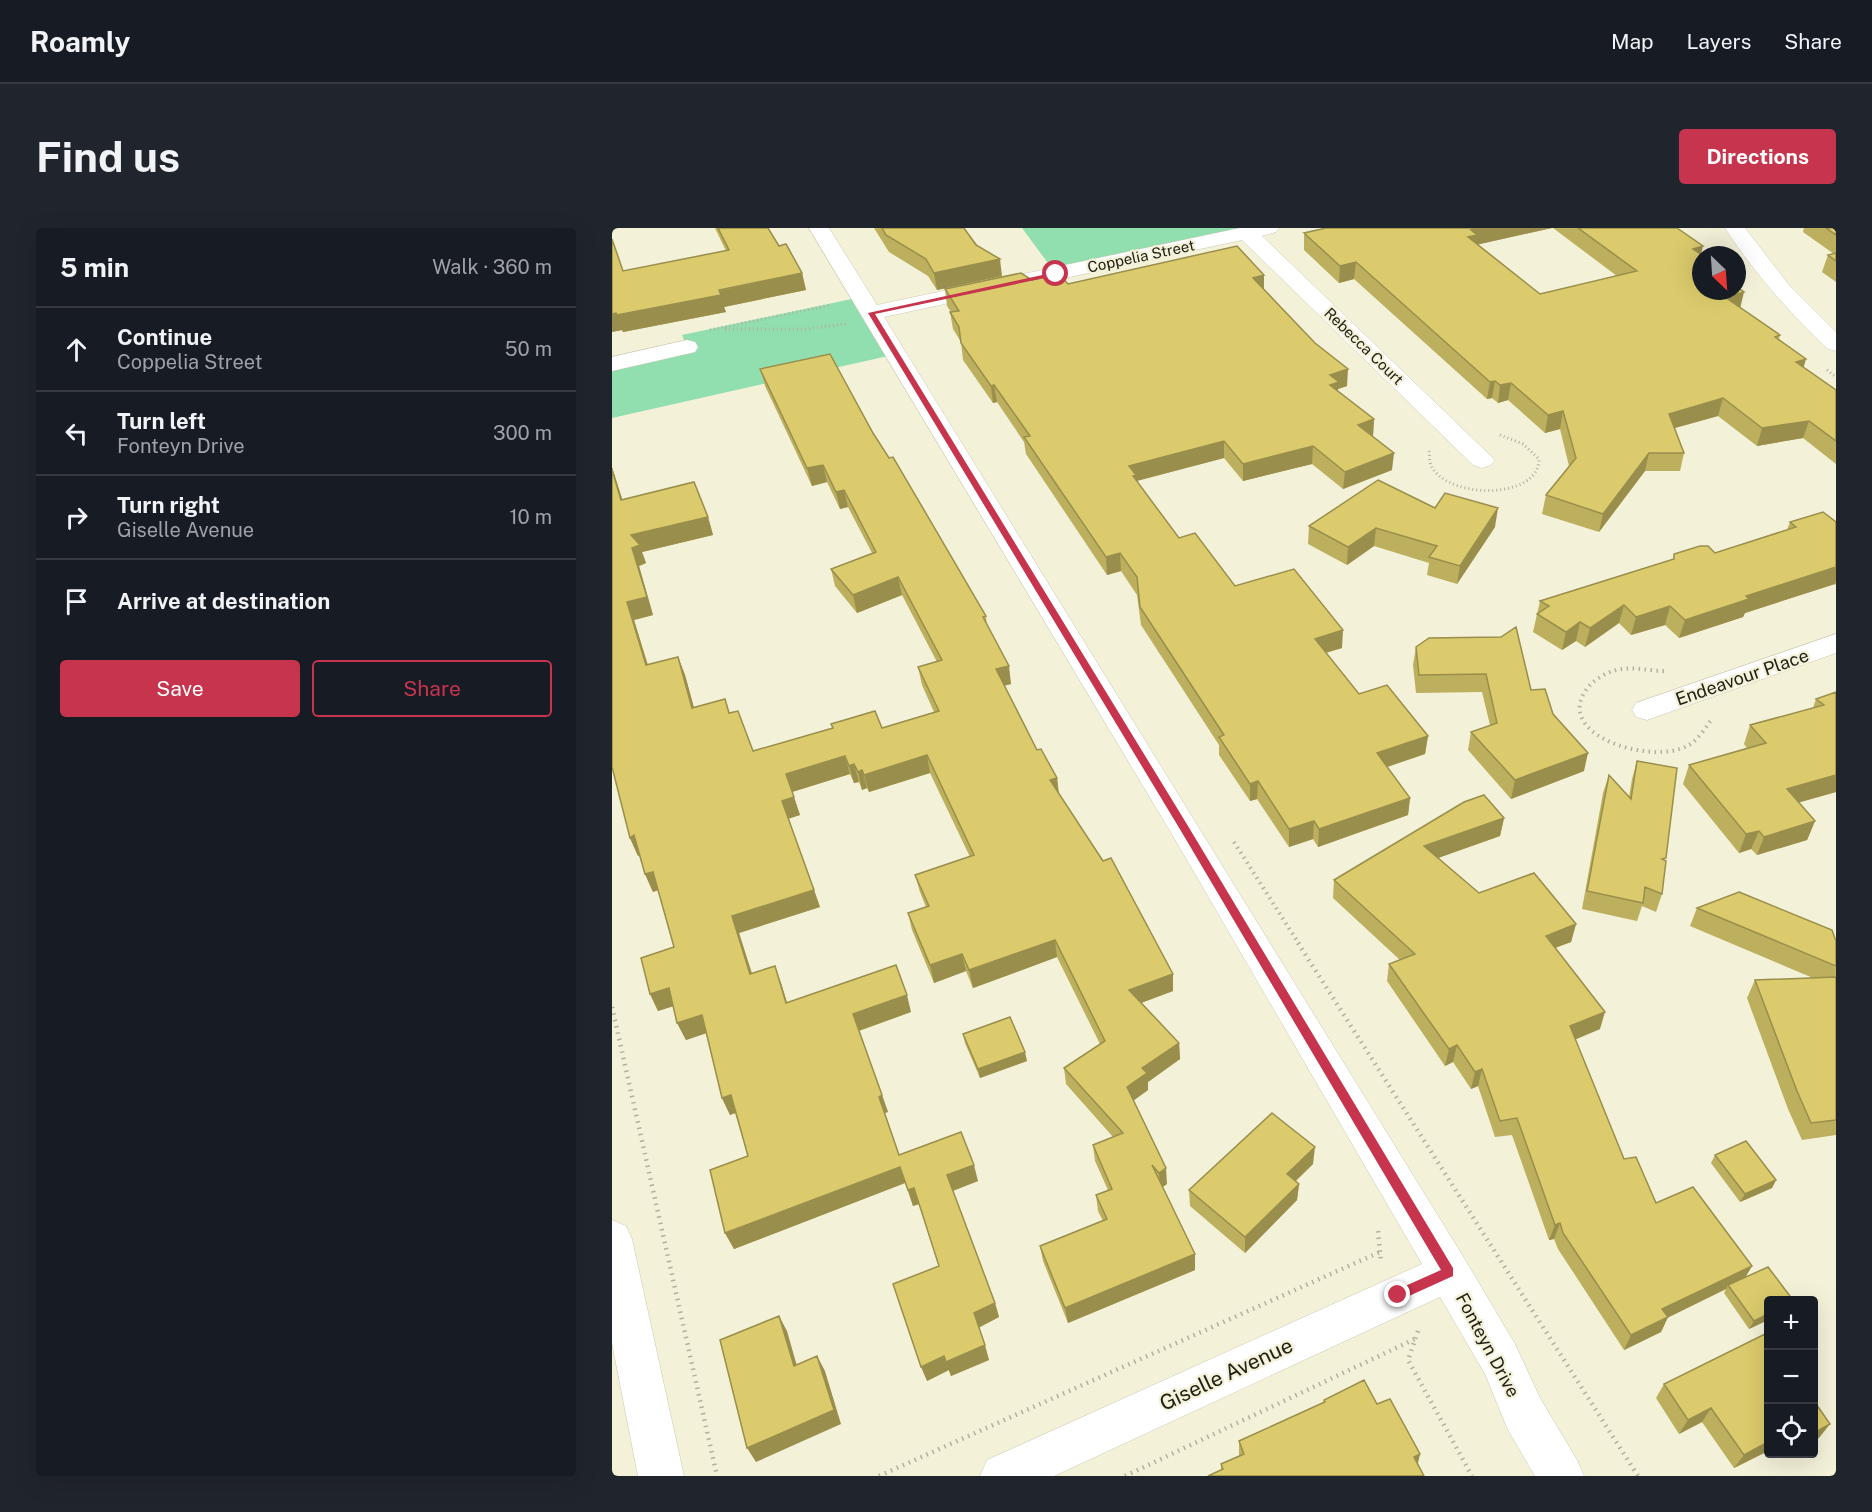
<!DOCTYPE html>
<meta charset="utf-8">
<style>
:root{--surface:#171b24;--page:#20242c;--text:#f1f3f6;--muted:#9ea1a6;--line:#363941;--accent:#c6354d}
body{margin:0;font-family:"Public Sans",sans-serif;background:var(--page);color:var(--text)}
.controls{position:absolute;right:18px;bottom:18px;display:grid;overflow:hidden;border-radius:6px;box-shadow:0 6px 24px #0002}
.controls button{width:54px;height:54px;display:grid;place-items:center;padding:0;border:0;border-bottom:2px solid var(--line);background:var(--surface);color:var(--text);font:30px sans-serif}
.compass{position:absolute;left:1080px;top:18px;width:54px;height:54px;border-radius:50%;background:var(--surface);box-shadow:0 6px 24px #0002;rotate:155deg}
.stop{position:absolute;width:18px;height:18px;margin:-14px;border:4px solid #c6354d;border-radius:50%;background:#fff}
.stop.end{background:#c6354d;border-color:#fff;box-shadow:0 2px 6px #0008}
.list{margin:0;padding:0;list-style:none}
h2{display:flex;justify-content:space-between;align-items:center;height:78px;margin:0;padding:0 24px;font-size:26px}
h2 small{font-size:20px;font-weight:400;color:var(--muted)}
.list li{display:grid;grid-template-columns:39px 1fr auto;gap:18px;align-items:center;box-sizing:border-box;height:84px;padding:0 24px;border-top:2px solid var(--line)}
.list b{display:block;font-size:22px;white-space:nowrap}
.list p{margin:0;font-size:20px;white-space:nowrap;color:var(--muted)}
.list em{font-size:20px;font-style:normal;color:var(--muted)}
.actions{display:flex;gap:12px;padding:18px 24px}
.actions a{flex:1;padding:14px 0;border:2px solid var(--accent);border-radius:6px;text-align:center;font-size:21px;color:var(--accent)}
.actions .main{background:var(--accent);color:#fff}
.icon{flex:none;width:33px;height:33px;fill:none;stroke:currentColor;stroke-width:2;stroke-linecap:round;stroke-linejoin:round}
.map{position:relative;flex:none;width:1224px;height:1248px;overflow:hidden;border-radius:6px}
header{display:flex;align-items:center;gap:36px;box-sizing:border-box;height:84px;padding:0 30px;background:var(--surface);border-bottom:2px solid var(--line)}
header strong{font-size:28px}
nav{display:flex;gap:33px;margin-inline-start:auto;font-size:21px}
.intro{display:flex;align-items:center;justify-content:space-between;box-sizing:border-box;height:144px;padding:0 36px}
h1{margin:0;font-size:42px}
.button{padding:15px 27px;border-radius:6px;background:var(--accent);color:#fff;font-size:21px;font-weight:700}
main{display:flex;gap:36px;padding:0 36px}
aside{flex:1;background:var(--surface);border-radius:6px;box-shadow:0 6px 24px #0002}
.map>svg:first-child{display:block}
.green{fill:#91dfaf}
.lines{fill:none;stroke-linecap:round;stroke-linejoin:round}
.minor-casing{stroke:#ccc8b1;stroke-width:1}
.path-far2{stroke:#b2b09d;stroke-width:3;stroke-dasharray:1 3;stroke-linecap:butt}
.path-far1{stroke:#b2b09d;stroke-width:4;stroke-dasharray:1.5 4.5;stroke-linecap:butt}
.path{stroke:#b2b09d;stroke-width:4.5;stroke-dasharray:1.5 5;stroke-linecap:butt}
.minor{fill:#fff;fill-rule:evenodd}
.wall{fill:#bcaf5d}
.shaded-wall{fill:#998e4c}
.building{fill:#dbcb6c;stroke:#998e4c;stroke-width:1.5}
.route{fill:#c6354d}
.labels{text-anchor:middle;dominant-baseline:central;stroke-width:4.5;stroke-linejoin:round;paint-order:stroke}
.far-street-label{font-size:15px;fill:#222118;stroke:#f4f1d9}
.street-label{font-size:18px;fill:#222118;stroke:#f4f1d9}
.near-street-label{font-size:21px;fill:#222118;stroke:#f4f1d9}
</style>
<header>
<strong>Roamly</strong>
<nav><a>Map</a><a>Layers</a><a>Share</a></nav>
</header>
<div class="intro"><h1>Find us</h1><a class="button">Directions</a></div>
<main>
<aside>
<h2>5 min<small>Walk · 360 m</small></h2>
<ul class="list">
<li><svg class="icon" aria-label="ahead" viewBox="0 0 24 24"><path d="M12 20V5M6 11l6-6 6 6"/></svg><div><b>Continue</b><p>Coppelia Street</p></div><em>50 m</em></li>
<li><svg class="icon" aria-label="left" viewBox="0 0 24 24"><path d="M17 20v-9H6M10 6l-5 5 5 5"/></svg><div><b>Turn left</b><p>Fonteyn Drive</p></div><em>300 m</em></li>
<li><svg class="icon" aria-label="right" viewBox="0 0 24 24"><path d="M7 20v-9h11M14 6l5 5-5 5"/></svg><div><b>Turn right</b><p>Giselle Avenue</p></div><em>10 m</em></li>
<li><svg class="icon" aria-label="arrive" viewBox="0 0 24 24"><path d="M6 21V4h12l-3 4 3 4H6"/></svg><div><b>Arrive at destination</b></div></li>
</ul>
<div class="actions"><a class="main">Save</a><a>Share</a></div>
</aside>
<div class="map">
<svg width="1224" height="1248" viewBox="0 0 1224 1248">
<rect width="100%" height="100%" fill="#f4f1d9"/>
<path class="green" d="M410,0H657L444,46Z
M249,69L285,126L0,190V136L75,119L70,107Z"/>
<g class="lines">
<defs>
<path id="minor" d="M197,0H217L265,77L628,0H667L664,4L650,8L883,232L879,237L870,240L861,237L630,12L272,89L852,1030L903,1116L928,1170L965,1232L972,1248H923L896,1202L873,1146L828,1069L442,1248H368L375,1232L810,1036L561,608Z
M1113,0H1133L1177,57L1224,104V123L1216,121C1177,84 1142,45 1113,0Z
M75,112L83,114L86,119L83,124L0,143V129Z
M1224,406V425L1035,492L1024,489L1020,482L1024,475Z
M0,992L14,998L20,1011L72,1248H26L0,1115Z"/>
</defs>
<use href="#minor" class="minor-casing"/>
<path class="path-far2" d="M113,101H193L234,96
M98,102L219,77
M1215,142L1224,149
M817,223C818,227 817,233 819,237C833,271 927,273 927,231L911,216L886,206"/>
<path class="path-far1" d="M1052,443C1038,443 1024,439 1011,441C999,442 986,449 978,457C935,505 1037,538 1075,518C1086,513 1093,500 1100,491
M622,614L687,716"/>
<path class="path" d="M686,715L1026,1248
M0,779L105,1248
M766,1003L769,1035
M806,1103L796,1132L860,1248
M267,1248L768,1024
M513,1248L803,1111"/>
<use href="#minor" class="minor"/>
</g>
<path class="wall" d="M103,0H156L167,18L190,45L194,62L112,79L114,84L11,104L10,102L0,104V11L11,43L114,23Z
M262,0H352L390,48L325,62L316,48L277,24Z
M714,0H940L866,16L928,66L1005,48L941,0H1065L1089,26L1128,79L1168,107L1167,111L1192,140L1224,162V236L1191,210L1145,218L1106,188L1063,200L1072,225L1068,243H1033L987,304L930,286L934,267L957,238L948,201L933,205L896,172L886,175L880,170L875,171L742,51L727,55L692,22V5Z
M1192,0H1224V54L1210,44L1216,27L1222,26L1191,4Z
M420,52L456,56L652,62L735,158L726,161V163L762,191L761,208L780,242L731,261L700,236L631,253L612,230L525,253L567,310L623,358L730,420L714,425L747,466L816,508L813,526L775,539L798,570L796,587L706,619L701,611L677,619L645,571L638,573L607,527V517L529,397L525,367L509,343L495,347L414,226L412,214L385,174L381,175L351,132L349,114L341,101L338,84H339L335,78L333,61Z
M148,141L261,205L374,388L375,397L399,456L392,458L425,522L445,550L447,566L561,746V763L529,775L567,815L568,831L536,854V862L521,872L555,956L550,959L583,1026V1042L456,1095L431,1033L428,1018L491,993L486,983L484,967L496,962L483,933L481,917L501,909L454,856L452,840L488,816L445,729L361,760L354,743L322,755L300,702L296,685L314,679L308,664L303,647L358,629L318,545L257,564L255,560L250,562L247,554L242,555L238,546L180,564L188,587L176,590L208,679L127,705L140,745L169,755L175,774L299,784L247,803L270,867L276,884L273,885L287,927L366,953L341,963L383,1075L387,1089L366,1100L377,1132L339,1148L337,1142L315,1153L327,1038L307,976L301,978L293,955L122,1021L113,1005L136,928L123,885L118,887L110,870L94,805L74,812L65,795L61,778L46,783L38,766L62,719L46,662L41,664L33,646L27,627L26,628L18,610L0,539V239L10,272L96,289L101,307L30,324L34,335L27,338L41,387L22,392L36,437L66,429L73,447L82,480L118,485L141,523L221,500L219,496L270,500L322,484L310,457L306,439L325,434L290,367L245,385L223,358L219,341L260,325L236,279L228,281L215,254L200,258L153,158Z
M823,280L883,299L845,356L815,347L817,335L762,318L735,337L696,316L697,298Z
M1178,294H1224V357L1223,356L1133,385L1131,389L1067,410L1053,397L1019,407L1007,395L973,419L964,413L950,422L921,404L928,373L1061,331L1062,326L1103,325L1175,302Z
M804,419L919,462L941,486L972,543L899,571L856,522L859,504L878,497L870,464L804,465L801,437Z
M1224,464V564L1187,574L1203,593L1195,612L1145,627L1139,621L1127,625L1071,556L1077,537L1135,520L1132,516L1138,497L1201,480L1204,471Z
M1025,533L1050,666L1044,684L1030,678L1025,693L970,681L991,565L997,547L1017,569L1020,551Z
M892,590L888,608L826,630L867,665L964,696L959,714L943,720L988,801L963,811L1012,931L1044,975L1140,1038L1133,1050L1156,1072V1092L1137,1101L1112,1065L1114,1061L1056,1089L1049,1104L1012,1122L946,1021L942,1011L937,1012L900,907L883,909L866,858L859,861L841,834L833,838L775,753L777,736L788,732L721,670L722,652Z
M1085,680L1224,713V907L1190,912L1176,881L1135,770L1143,752L1201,750L1078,698Z
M351,806L415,833L368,850L353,815Z
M1103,927L1164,952L1160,960L1128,974L1099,935Z
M701,936L684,953L687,956L685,972L633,1025L578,978L577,962Z
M1156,1111V1223L1122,1240L1090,1194L1067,1206L1044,1170L1052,1156Z
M712,1172L765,1176L808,1226L805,1236L609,1242V1236L627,1228V1213L711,1174Z"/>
<path class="shaded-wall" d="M868,0H940L864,17L856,9L859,2Z
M1091,18L1087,35L1081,21Z
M388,31L390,48L325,62L322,45Z
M744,34L742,51L727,55L728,38Z
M190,45L194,62L112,79L114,84L11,104L10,102L0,104V86Z
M652,47V64L641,50Z
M1132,64L1128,81L1113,69Z
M1194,131L1189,149L1184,134Z
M736,141L735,158L726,161L725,171L717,174L718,147Z
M883,153L880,170L875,171L878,154Z
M899,155L896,172L886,175L888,157Z
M382,157L385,174L381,175L379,158Z
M1111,170L1106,188L1052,203L1057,186Z
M951,183L948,201L933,205L936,187Z
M762,191L761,208L746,197Z
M1197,193L1191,210L1145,218L1150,200Z
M612,213V230L524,253L525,264L517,238Z
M701,218L700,236L631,253V236Z
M782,225L780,242L731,261L733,244Z
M1037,225L1033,243L987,304L991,286Z
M211,237L215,254L200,258L195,240Z
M0,239L16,289L9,272L0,242Z
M232,262L236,279L228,281L224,264Z
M886,280L883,299L845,356L848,338Z
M96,289L101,307L30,324L34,335L27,338L41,387L22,392L41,455L34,437L15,374L20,320L19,307Z
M764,300L762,318L735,337L736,319Z
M508,325L509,343L495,347L494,329Z
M1224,339V352L1223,356L1133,385L1131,389L1067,410L1073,392L1134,368Z
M286,349L290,367L245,385L241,367Z
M1012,377L1007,395L973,419L978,400Z
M1058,378L1053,397L1019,407L1024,389Z
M968,394L964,413L950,422L954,404Z
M731,402L730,420L702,428L703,411Z
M66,429L73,447L87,498L80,480Z
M397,438L399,456L386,459L384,441Z
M816,508L813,526L763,543L765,525Z
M976,525L972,543L899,571L903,552Z
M315,527L318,545L257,564L252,547Z
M233,528L238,546L180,564L174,546Z
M242,536L247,554L242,555L237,538Z
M250,542L255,560L250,562L246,544Z
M1224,547V564L1168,580L1175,561Z
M445,550L447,568L438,552Z
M646,553L645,571L638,573V556Z
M182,569L188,587L176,591L170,573Z
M798,570L796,587L706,619L707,601Z
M892,590L888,608L809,636L812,618Z
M702,593L701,611L677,619V601Z
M1203,593L1195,612L1145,627L1152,609Z
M1147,603L1139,621L1127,625L1134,606Z
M22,607L30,625L26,628L18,610Z
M41,644L49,661L41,664L33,646Z
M202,662L208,679L127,705L145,763L138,746L120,688Z
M964,696L959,714L929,725L934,708Z
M443,712L445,729L361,760L357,742Z
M350,726L354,743L322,755L318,737Z
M163,738L169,755L180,792L174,775Z
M561,746V763L518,779L517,762Z
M57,760L65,777L46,783L38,766Z
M295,767L299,784L246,803L241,786Z
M993,784L988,801L953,816L958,798Z
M90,787L98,804L74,812L65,795Z
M567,815L568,831L536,854V862L517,876L515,859L530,840Z
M845,817L841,834L833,838L837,821Z
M413,824L415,833L368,850L366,841Z
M870,841L866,858L859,861L863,844Z
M119,867L126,884L118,887L110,870Z
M270,867L276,884L272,885L267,869Z
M703,919L701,936L674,962L675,946Z
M362,937L366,953L340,963L335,947Z
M288,939L293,955L122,1021L113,1005Z
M554,940L555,956L548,961L547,945Z
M1164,952L1160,960L1128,974L1133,966Z
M687,956L685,972L633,1025V1009Z
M302,960L307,976L301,978L296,962Z
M948,995L942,1011L937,1012L943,997Z
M583,1026V1042L456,1095L453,1080Z
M1140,1038L1131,1053L1116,1057L1114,1061L1043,1096L1050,1081Z
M383,1075L387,1089L366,1100L362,1085Z
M1156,1086V1092L1137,1101L1142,1093Z
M167,1088L175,1103L189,1152L182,1138Z
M1056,1089L1049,1104L1012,1122L1019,1107Z
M373,1117L377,1132L339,1148L334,1134Z
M205,1128L213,1143L229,1196L144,1234L135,1220Z
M332,1128L337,1142L315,1153L309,1139Z
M1099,1180L1090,1194L1067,1206L1076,1192Z
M1218,1196L1207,1210L1202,1213V1205Z
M1156,1214V1223L1122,1240L1132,1227Z
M808,1226L805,1239L802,1229Z"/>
<path class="building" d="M106,0H156L167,18L174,16L190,45L107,62L109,67L5,87L4,85L0,86V11L11,43L117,22Z
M270,0H352L364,17L388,31L322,45L314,31L274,7Z
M714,0H868L859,2L865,7L856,9L928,66L1025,43L966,0H1065L1091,18L1081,21L1090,27H1089V63H1125V59L1132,64L1113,69L1168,107L1163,109L1194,131L1184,134L1224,162V213L1197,193L1150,200L1111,170L1057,186L1072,225H1037L991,286L934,267L964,230L951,183L936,187L899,155L888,157L883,153L878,154L744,34L728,38L692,5Z
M1214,0H1224V7Z
M625,18L652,47L641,50L703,115L736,141L718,147L727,154L718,157L762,191L746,197L782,225L733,244L701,218L631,236L612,213L517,238L524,247L521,248L567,310L583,305L623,358L682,341L731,402L703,411L747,466L775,457L816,508L765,525L798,570L707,601L702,593L677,601L646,553L638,556L607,509L612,507L528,379L525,349L508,325L494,329L412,209L418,208L382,157L379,158L349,115L347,99L338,84L347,83L333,61L409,45L420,52L447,46L456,56Z
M1224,25V33L1216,27Z
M218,126L261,205L277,230L281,229L374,388L371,389L397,438L384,441L425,522L429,521L445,550L438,552L491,633L499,630L561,746L517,762L567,815L530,840L535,845L515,859L554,940L547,945L540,937L583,1026L453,1080L428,1018L495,991L484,967L500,961L481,917L511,905L452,840L493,813L443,712L357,742L350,726L318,737L296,685L317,678L303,647L362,627L315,527L252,547L250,542L246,544L242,536L237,538L233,528L174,546L182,569L170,573L202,662L120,688L138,746L163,738L174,775L284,737L295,767L241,786L270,867L267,869L287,927L349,904L362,937L335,947L383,1075L362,1085L373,1117L334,1134L332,1128L309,1139L281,1056L327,1038L302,960L296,962L288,939L113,1005L98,942L136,928L119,867L110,870L90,787L65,795L57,760L38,766L29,730L62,719L41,644L33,646L22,607L18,610L0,539V242L9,272L82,254L96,289L19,307L28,317L20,320L35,369L15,374L34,437L66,429L80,480L113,471L117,485L126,483L141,523L221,500L219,496L263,483L270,500L327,483L306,439L330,432L286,349L241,367L219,341L264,324L232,262L224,264L211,237L195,240L148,141Z
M766,252L823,280L833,265L886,280L848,338L817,329L825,318L764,300L736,319L697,298Z
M1211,284L1224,294V339L1134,368L1137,371L1073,392L1058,378L1024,389L1012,377L978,400L968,394L954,404L925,386L937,378L928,373L1062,331V326L1088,318H1096L1103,325L1184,299L1178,294Z
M904,399L919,462L933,461L941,486L976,525L903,552L859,504L885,495L874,446L807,447L804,419L817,410L889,409Z
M1224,464V547L1175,561L1203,593L1152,609L1147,603L1134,606L1077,537L1154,515L1138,497L1212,477L1204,471Z
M1025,533L1065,540L1054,630L1050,631L1054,633L1050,666L1033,659L1031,675L975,663L997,547L1019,571Z
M872,567L892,590L812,618L867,665L922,645L964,696L934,708L993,784L958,798L1012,931L1024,929L1044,975L1081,959L1140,1038L1050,1081L1056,1089L1019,1107L951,1005L948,995L943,997L905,890L888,893L870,841L863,844L845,817L837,821L777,736L803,726L722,652L852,574Z
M1127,664L1220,702L1224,713V738L1085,680Z
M1224,749V892L1199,895L1185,863L1143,752Z
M398,789L413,824L366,841L351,806Z
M660,885L703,919L675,946L687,956L633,1009L577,962Z
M1134,913L1164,952L1133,966L1103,927Z
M1156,1039L1181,1072H1156V1086L1142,1093L1116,1057Z
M167,1088L182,1138L205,1128L222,1182L135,1220L108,1112Z
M1153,1106L1156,1111V1214L1132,1227L1099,1180L1076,1192L1052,1156Z
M752,1152L765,1176L778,1171L808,1226L802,1229L812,1248H596L611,1241L609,1236L632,1226L627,1213L713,1174L712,1172Z
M1202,1173L1218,1196L1202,1205Z"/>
<path class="route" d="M444,44L447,47L263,86L576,598L841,1040V1048L786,1073L780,1067L782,1063L829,1042L569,603L256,85Z"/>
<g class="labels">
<g class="far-street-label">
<text transform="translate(529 28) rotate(-12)">Coppelia Street</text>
<text transform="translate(752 118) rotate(44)">Rebecca Court</text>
</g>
<g class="street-label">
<text transform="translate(1130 449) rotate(-19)">Endeavour Place</text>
<text transform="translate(876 1117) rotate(62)">Fonteyn Drive</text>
</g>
<g class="near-street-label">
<text transform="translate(614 1146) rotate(-25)">Giselle Avenue</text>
</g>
</g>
</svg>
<div class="controls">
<button>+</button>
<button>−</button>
<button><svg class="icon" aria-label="locate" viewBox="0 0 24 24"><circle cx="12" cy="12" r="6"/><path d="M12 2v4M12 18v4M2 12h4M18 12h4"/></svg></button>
</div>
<svg class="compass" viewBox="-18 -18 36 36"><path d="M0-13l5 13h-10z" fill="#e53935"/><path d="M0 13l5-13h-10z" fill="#9ea1a6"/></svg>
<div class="stop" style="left:444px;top:46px"></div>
<div class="stop end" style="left:786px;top:1067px"></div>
</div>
</main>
